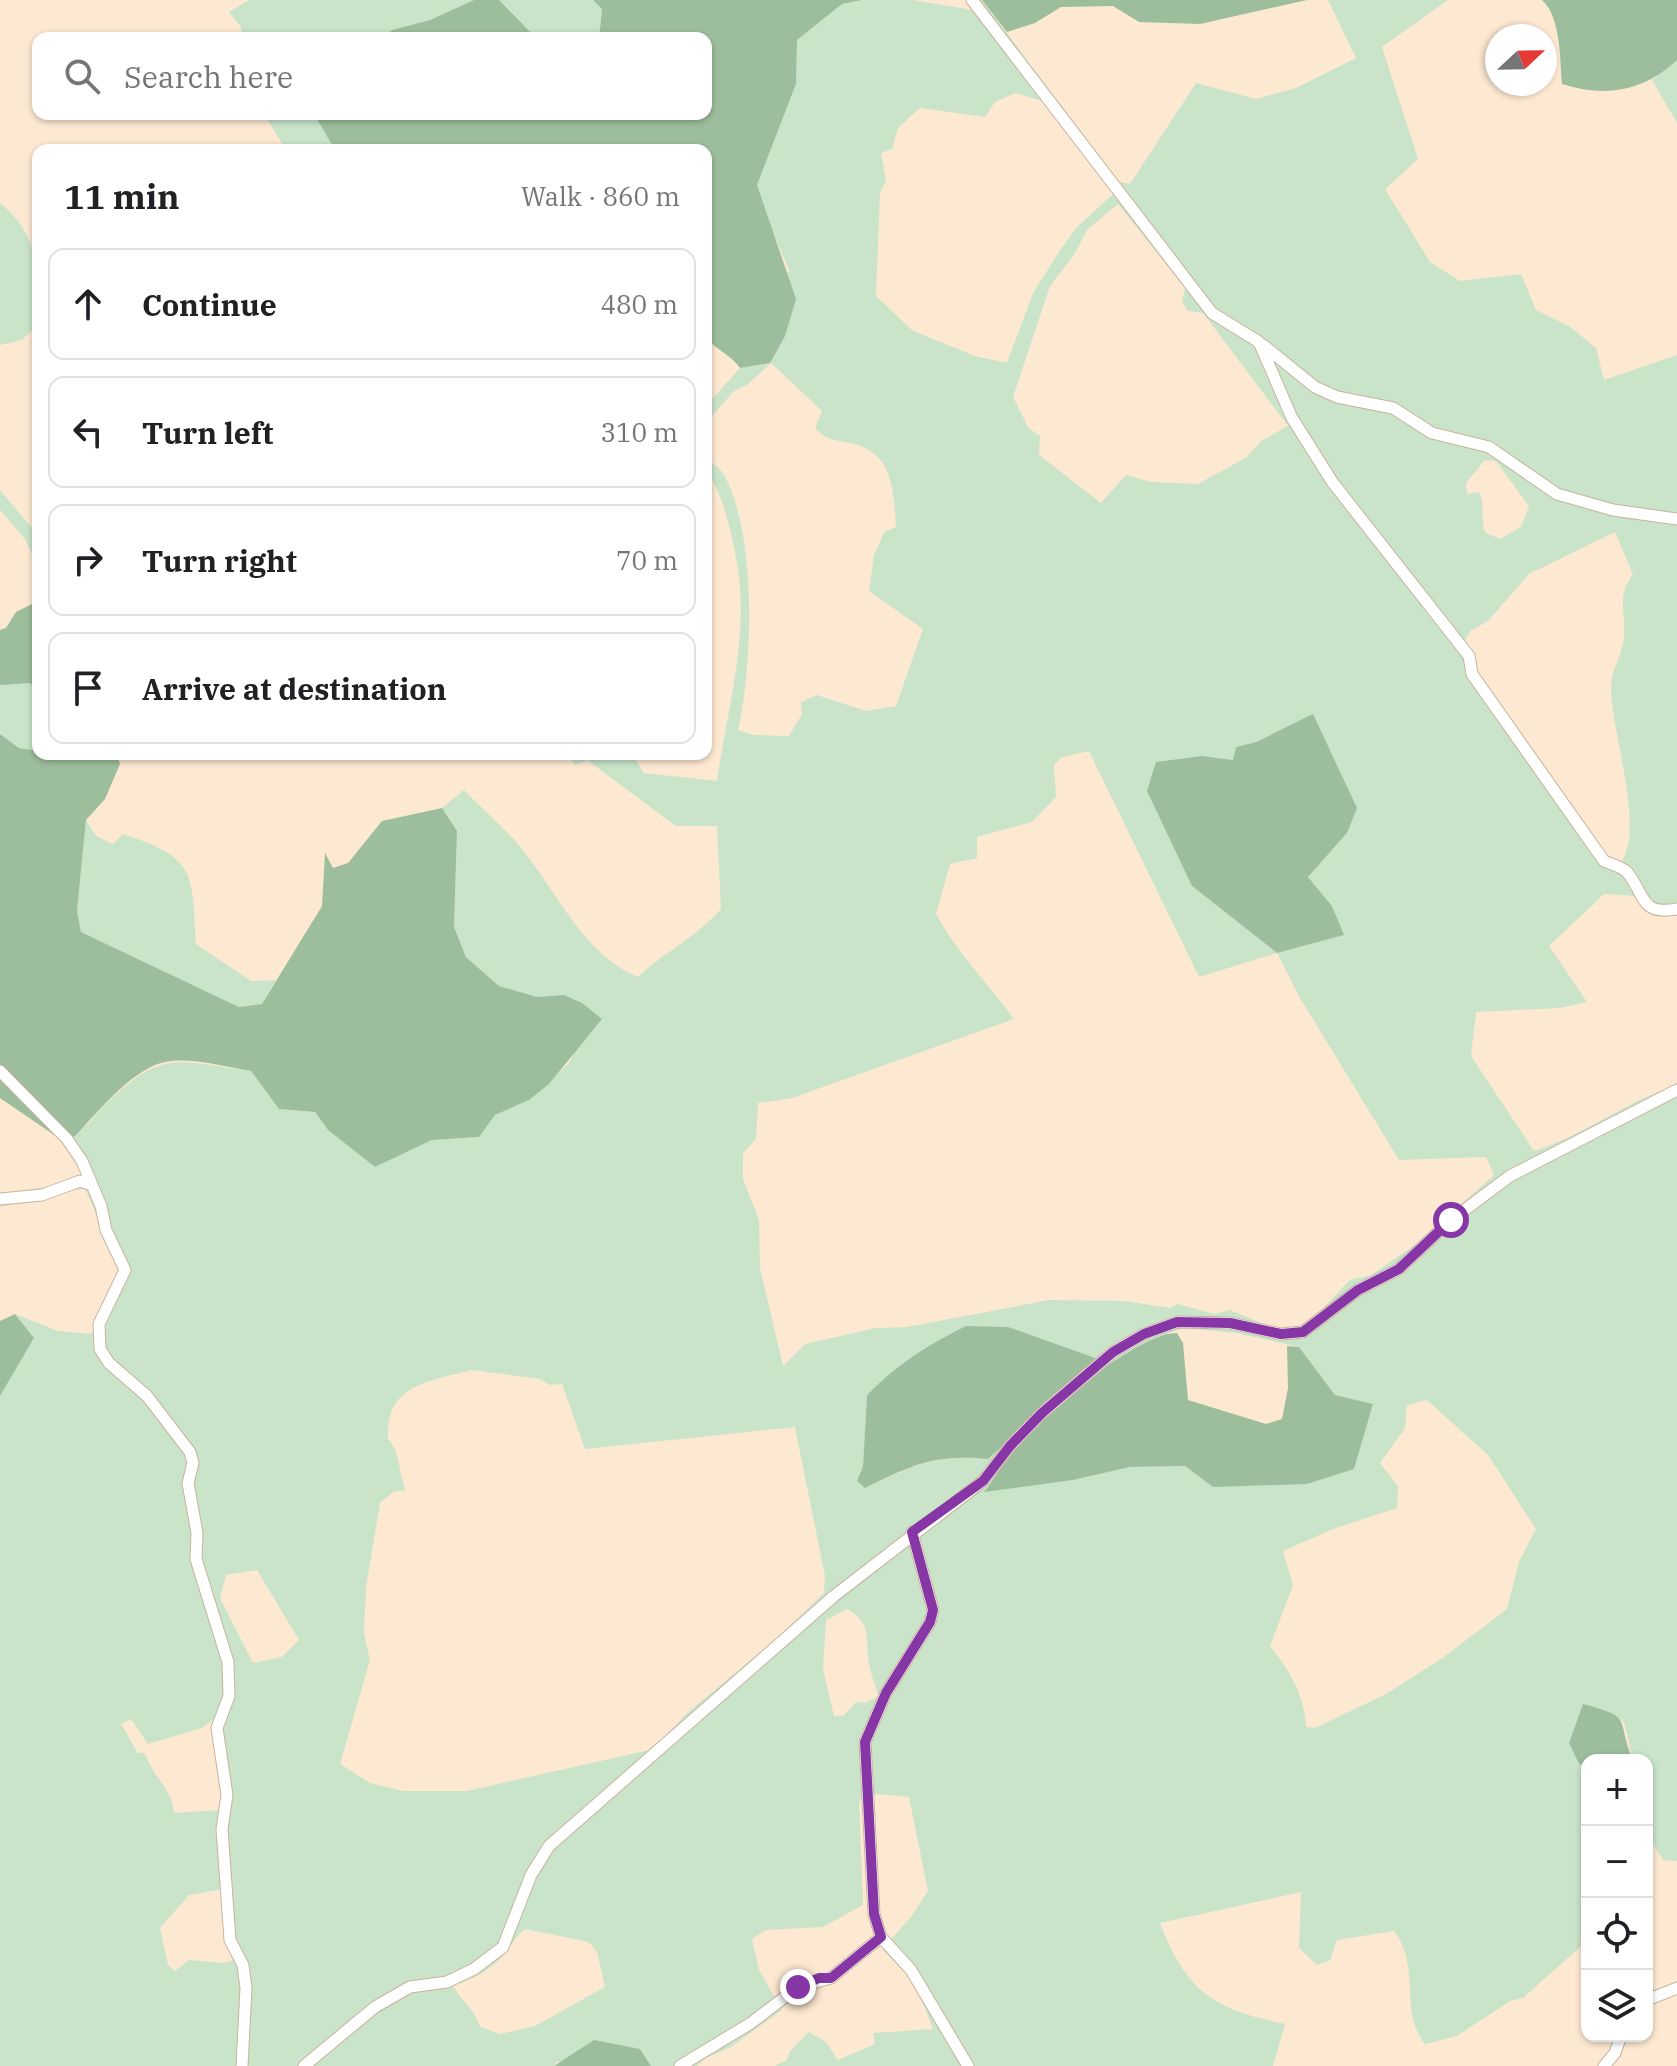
<!DOCTYPE html>
<meta charset="utf-8">
<style>
:root{--surface:#fff;--page:#f2f2f2;--text:#202124;--muted:#757577;--line:#e0e0e0}
body{margin:0;font-family:"IBM Plex Serif",serif;background:var(--page);color:var(--text)}
.controls{position:absolute;right:24px;bottom:24px;display:grid;overflow:hidden;border-radius:16px;box-shadow:0 2px 6px #0004}
.controls button{width:72px;height:72px;display:grid;place-items:center;padding:0;border:0;border-bottom:2px solid var(--line);background:var(--surface);color:var(--text);font:40px sans-serif}
.compass{position:absolute;left:1485px;top:24px;width:72px;height:72px;border-radius:50%;background:var(--surface);box-shadow:0 2px 6px #0004;rotate:68deg}
.stop{position:absolute;width:24px;height:24px;margin:-18px;border:6px solid #8736a6;border-radius:50%;background:#fff}
.stop.end{background:#8736a6;border-color:#fff;box-shadow:0 2px 8px #0008}
.list{margin:0;padding:0;list-style:none}
h2{display:flex;justify-content:space-between;align-items:center;height:104px;margin:0;padding:0 32px;font-size:34px}
h2 small{font-size:26px;font-weight:400;color:var(--muted)}
.list li{display:grid;grid-template-columns:52px 1fr auto;gap:24px;align-items:center;box-sizing:border-box;height:112px;margin:0 16px 16px;padding:0 16px;border:2px solid var(--line);border-radius:16px}
.list b{display:block;font-size:30px;white-space:nowrap}
.list em{font-size:26px;font-style:normal;color:var(--muted)}
.icon{flex:none;width:44px;height:44px;fill:none;stroke:currentColor;stroke-width:2;stroke-linecap:round;stroke-linejoin:round}
.map{position:relative;flex:none;width:1677px;height:2066px;overflow:hidden}
.search{position:absolute;background:var(--surface);box-shadow:0 2px 6px #0004;left:32px;top:32px;width:680px;height:88px;display:flex;align-items:center;gap:20px;box-sizing:border-box;padding:0 28px;border-radius:16px;color:var(--muted);font-size:30px}
.panel{position:absolute;background:var(--surface);box-shadow:0 2px 6px #0004;left:32px;top:144px;width:680px;height:616px;border-radius:16px}
.map>svg:first-child{display:block}
.green{fill:#c9e4c9;fill-rule:evenodd}
.forest{fill:#9dbe9c}
.lines{fill:none;stroke-linecap:round;stroke-linejoin:round}
.street-casing{stroke:#c7b39d;stroke-width:13}
.street{stroke:#fff;stroke-width:11}
.route{stroke:#8736a6;stroke-width:10}
</style>
<div class="map">
<svg width="1677" height="2066" viewBox="0 0 1677 2066">
<rect width="100%" height="100%" fill="#fde9d2"/>
<path class="green" d="M249,0H474L430,20L392,30L382,38H242L241,27L229,12Z
M499,0H593L602,9L599,38H536Z
M862,0H913L973,10L966,0H982L1119,182L1130,184L1196,83L1256,99L1296,88L1356,58L1328,0H1448L1382,47L1418,159L1385,189L1430,262L1460,281L1521,274L1536,310L1569,326L1596,348L1604,380L1677,355V916C1657,917 1647,911 1635,896L1604,894L1549,946L1587,1002L1560,1008L1476,1012L1471,1056L1534,1151C1585,1135 1626,1101 1677,1085V1861L1663,1860L1647,1834V1760H1633L1624,1722L1583,1705L1569,1743L1578,1762L1587,1770V1941L1523,1998L1510,2001L1457,2036L1425,2044C1398,2010 1422,1968 1394,1931L1337,1940L1330,1960L1317,1965L1299,1948L1301,1892L1160,1923C1187,1993 1214,2009 1285,2024L1273,2066H775L787,2060L790,2051L809,2032L826,2042L838,2060L875,2044L873,2033L933,2029L916,1985L882,1949L911,1917L928,1891L909,1797L877,1794L859,1801L863,1905L823,1927L766,1930L752,1939L759,1970L782,2010L731,2047L704,2059L697,2066H651L640,2049L557,2062L554,2066H0V1396L34,1338L15,1314L58,1331L92,1334L120,1271L85,1188L0,1207V1194L47,1187L83,1176L63,1141C80,1134 92,1119 105,1105C162,1048 177,1061 251,1071L279,1109L315,1112L328,1130L375,1167L432,1140L478,1137L495,1115L529,1100L569,1063L578,1044L564,995L537,997L499,986L466,957L454,927L457,831L442,808L464,790C483,810 505,828 522,849C556,891 585,956 638,977C666,951 695,938 721,909L717,826H676L587,760L576,765L565,754H632L644,773L717,781C727,710 750,635 737,563C733,540 727,513 718,492C713,478 706,474 706,459C712,463 721,469 724,475C757,534 753,666 738,730L754,735L789,736L802,714L801,702L817,695L866,711L896,706L923,629L869,591L874,555L884,532L896,527C894,495 894,453 854,444C837,440 827,441 815,428L822,411L771,363L747,385L734,391L706,423V406L740,368L770,363L789,270L758,197L757,185L796,84L797,40L842,4ZM1015,93L1043,101L1114,193L1076,228L1057,255L1033,293L1007,363L975,356L913,331L876,296L880,193L886,180L881,153L892,149L898,128L920,108L985,117L995,102ZM1118,204L1185,288L1182,302L1188,311L1203,313L1288,426L1261,441L1247,457L1198,484L1151,482L1126,475L1101,503L1039,455L1040,436L1029,429L1013,397L1050,286L1074,255L1087,230ZM1485,460L1496,461L1529,506L1521,527L1500,539L1486,533C1479,519 1486,505 1479,492L1467,494L1466,483ZM1615,532L1633,574C1616,599 1626,609 1624,637C1623,655 1610,670 1611,690C1612,732 1645,831 1621,862L1606,858L1478,675L1465,641L1470,631L1488,621L1529,574ZM1313,715L1347,833L1308,877L1332,906L1343,935L1277,953L1192,886L1202,756L1233,760L1236,747L1255,742ZM1089,751L1199,977L1277,953L1300,998L1399,1160L1486,1157L1494,1175L1415,1245L1371,1275L1350,1280L1305,1327L1274,1328L1230,1310L1215,1314L1177,1304L1170,1308L1125,1301L1049,1300L907,1327L876,1328L805,1344L783,1366L760,1268L759,1220L743,1179V1153L756,1139L758,1103L792,1098L1014,1019C988,983 957,953 936,914L950,864L977,858V837L1032,822L1056,797L1054,765L1062,757ZM1184,1328L1236,1333L1299,1347L1335,1395L1373,1404L1354,1469L1213,1487L1185,1466L1130,1467L1073,1480L985,1491C1036,1416 1094,1382 1169,1333ZM472,1370L540,1379L550,1385L562,1384L585,1449L795,1427L825,1576L824,1593L777,1638L686,1714L654,1749L467,1791H404L370,1783L340,1764L370,1660L364,1633L366,1587L380,1503L393,1492L406,1490C397,1471 402,1455 388,1439C385,1384 430,1381 472,1370ZM867,1394L988,1458C935,1455 913,1465 866,1488L857,1481L863,1466ZM1427,1400L1488,1455L1536,1529L1519,1562L1507,1609L1444,1657L1386,1694L1315,1728L1306,1727C1304,1693 1290,1672 1270,1646L1293,1585L1283,1551L1333,1529L1397,1508L1398,1486L1380,1463L1405,1428L1407,1405ZM257,1570L299,1640L282,1657L253,1663L220,1598L226,1575ZM847,1609C873,1623 865,1640 869,1664C871,1675 875,1686 879,1696L865,1703L856,1702L843,1716H834L823,1669L826,1620ZM131,1719L148,1744L202,1728L213,1720L224,1789L220,1810L174,1813C173,1789 151,1775 145,1753H138L121,1724ZM224,1889L226,1939L234,1960L223,1963L189,1960L175,1971L168,1965L160,1928L189,1895ZM525,1929L589,1942L597,1952L605,1987L535,2026L500,2034L480,2027C475,2009 462,2002 453,1986C469,1981 487,1972 499,1960C510,1950 513,1938 525,1929Z
M1677,60V123L1652,80Z
M264,114H322L318,121L335,150H286Z
M0,203C42,237 38,275 38,324L22,340L0,345Z
M0,490L38,535V565L25,539L0,510Z
M8,683H30L38,691V751L19,748L0,734V685Z
M86,820L96,836L113,844L123,834C197,858 192,873 196,944L251,981L276,980L262,1004L239,1007L81,932L77,912Z"/>
<path class="forest" d="M474,0H499L536,38H382L392,30L430,20Z
M593,0H862L842,4L797,40L796,84L757,185L796,299L785,336L770,363L740,368C731,354 714,350 706,336V150H335L318,121L322,114H706V38H599L602,9Z
M982,0H1307L1200,24L1139,22L1113,6L1061,7L1035,23L1007,32Z
M1542,0H1677V60C1644,91 1606,98 1562,84C1560,60 1561,17 1542,0Z
M38,601V691L30,683L0,685V630L6,628L16,612Z
M1313,714L1357,808L1347,833L1308,877L1332,906L1344,935L1277,953L1192,886L1147,791L1156,762L1202,756L1233,760L1236,747L1256,742Z
M0,734L19,748L38,751V754H117L120,764L105,799L86,820L77,911L81,932L239,1007L262,1004L322,906L325,853L333,868L348,863L382,821L442,808L457,831L454,927L466,957L499,986L537,997L564,995L582,1003L602,1019L549,1084L529,1100L495,1115L479,1137L432,1140L375,1167L328,1130L315,1112L279,1109L251,1071C223,1067 180,1053 153,1066C123,1080 97,1113 75,1136L63,1141L0,1098Z
M15,1314L34,1338L0,1396V1321Z
M966,1326L1008,1327L1098,1359L988,1459C934,1454 913,1465 865,1488L857,1481L863,1466L867,1395C896,1365 929,1344 966,1326Z
M1177,1333L1183,1343L1188,1400L1266,1424L1282,1419L1288,1388L1287,1346L1299,1347L1335,1395L1373,1404L1354,1469L1307,1484L1213,1487L1185,1466L1130,1467L1073,1480L984,1492C993,1481 998,1472 1005,1461C1024,1427 1137,1332 1177,1333Z
M1583,1704C1635,1718 1615,1717 1633,1760H1587V1770L1578,1762L1569,1743Z
M594,2040L640,2049L651,2066H554Z"/>
<g class="lines">
<defs>
<path id="street" d="M972,0L1212,313L1259,342L1292,418L1333,483L1469,656L1472,674L1604,861C1611,864 1622,867 1627,872C1645,894 1640,916 1677,909
M1263,345L1315,387L1337,397L1393,408L1432,433L1489,447L1557,494L1613,510L1677,519
M0,1071L67,1139L82,1161L101,1206L106,1230L125,1270L99,1324L100,1349L109,1363L147,1396L190,1452L193,1463L188,1483L197,1533L196,1559L228,1662L229,1696L217,1728L227,1795L222,1829L230,1940L243,1965L246,1988L242,2066
M0,1199L42,1195L80,1181L92,1185
M912,1532L933,1610L930,1622L886,1693L865,1742L874,1914L881,1937L911,1970L968,2066
M1647,2000L1677,1988
M304,2066L375,2007L410,1987L447,1982L474,1969L503,1947L531,1875L549,1846L834,1596L983,1481L1010,1446L1042,1413L1113,1352L1144,1334L1177,1322L1230,1323L1281,1334L1303,1332L1358,1290L1399,1269L1451,1220L1510,1176L1677,1090
M680,2066L751,2023L798,1987L831,1978L881,1937
M1604,2066L1615,2053L1621,2036"/>
</defs>
<use href="#street" class="street-casing"/>
<use href="#street" class="street"/>
</g>
<g class="lines">
<path class="route" d="M798,1987L819,1978H831L881,1937L874,1914L865,1742L886,1693L930,1622L933,1610L912,1532L983,1481L1010,1446L1042,1413L1113,1352L1144,1334L1177,1322L1230,1323L1281,1334L1303,1332L1358,1290L1399,1269L1451,1220"/>
</g>
</svg>
<div class="controls">
<button>+</button>
<button>−</button>
<button><svg class="icon" aria-label="locate" viewBox="0 0 24 24"><circle cx="12" cy="12" r="6"/><path d="M12 2v4M12 18v4M2 12h4M18 12h4"/></svg></button>
<button><svg class="icon" aria-label="layers" viewBox="0 0 24 24"><path d="M12 4l9 5-9 5-9-5zM3 14l9 5 9-5"/></svg></button>
</div>
<svg class="compass" viewBox="-18 -18 36 36"><path d="M0-13l5 13h-10z" fill="#e53935"/><path d="M0 13l5-13h-10z" fill="#757577"/></svg>
<div class="stop" style="left:1451px;top:1220px"></div>
<div class="stop end" style="left:798px;top:1987px"></div>
<div class="search"><svg class="icon" aria-label="search" viewBox="0 0 24 24"><circle cx="10" cy="10" r="6"/><path d="M15 15l6 6"/></svg>Search here</div>
<section class="panel">
<h2>11 min<small>Walk · 860 m</small></h2>
<ul class="list">
<li><svg class="icon" aria-label="ahead" viewBox="0 0 24 24"><path d="M12 20V5M6 11l6-6 6 6"/></svg><div><b>Continue</b></div><em>480 m</em></li>
<li><svg class="icon" aria-label="left" viewBox="0 0 24 24"><path d="M17 20v-9H6M10 6l-5 5 5 5"/></svg><div><b>Turn left</b></div><em>310 m</em></li>
<li><svg class="icon" aria-label="right" viewBox="0 0 24 24"><path d="M7 20v-9h11M14 6l5 5-5 5"/></svg><div><b>Turn right</b></div><em>70 m</em></li>
<li><svg class="icon" aria-label="arrive" viewBox="0 0 24 24"><path d="M6 21V4h12l-3 4 3 4H6"/></svg><div><b>Arrive at destination</b></div></li>
</ul>
</section>
</div>
